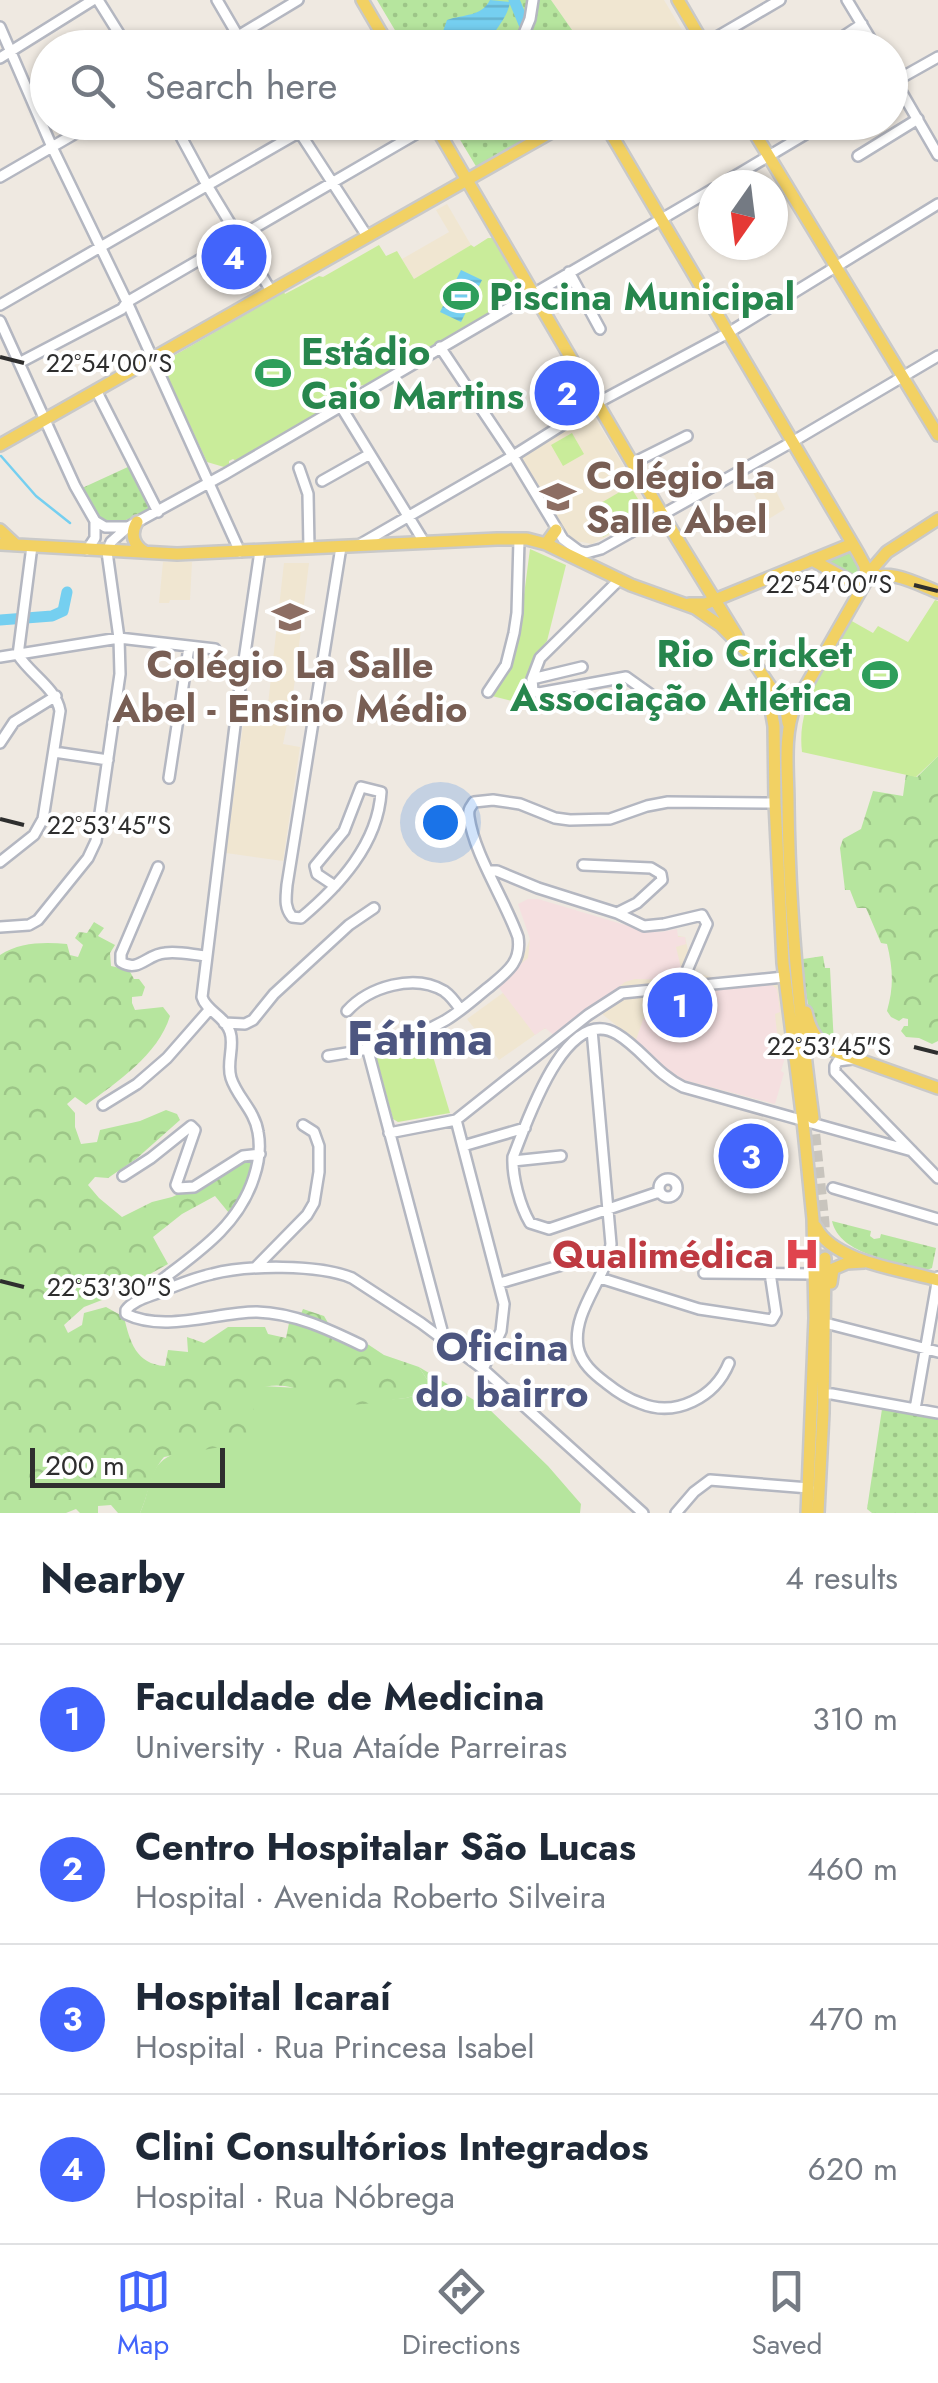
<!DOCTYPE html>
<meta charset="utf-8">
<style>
:root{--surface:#fff;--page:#f6f6f7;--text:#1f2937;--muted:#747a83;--line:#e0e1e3;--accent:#4264fb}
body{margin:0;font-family:Jost,sans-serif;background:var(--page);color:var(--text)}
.compass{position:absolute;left:698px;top:170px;width:90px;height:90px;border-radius:50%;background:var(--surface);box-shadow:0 2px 8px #0004;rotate:194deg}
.scale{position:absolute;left:30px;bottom:25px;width:195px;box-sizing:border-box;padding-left:10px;border:5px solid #2e2e2e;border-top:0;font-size:28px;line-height:35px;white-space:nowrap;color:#2e2e2e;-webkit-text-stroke:8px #fff;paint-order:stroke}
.you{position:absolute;left:440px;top:822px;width:35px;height:35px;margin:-25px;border:8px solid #fff;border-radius:50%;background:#1a73e8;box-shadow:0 0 0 15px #1a73e833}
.badge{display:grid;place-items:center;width:65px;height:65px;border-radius:50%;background:var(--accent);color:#fff;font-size:32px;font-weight:700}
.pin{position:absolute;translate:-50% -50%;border:5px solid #fff;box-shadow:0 2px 10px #0006}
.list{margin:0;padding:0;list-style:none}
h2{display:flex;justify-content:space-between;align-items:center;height:130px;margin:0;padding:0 40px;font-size:42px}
h2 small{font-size:32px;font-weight:400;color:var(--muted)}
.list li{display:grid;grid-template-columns:65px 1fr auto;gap:30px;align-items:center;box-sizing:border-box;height:150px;padding:0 40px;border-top:2px solid var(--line)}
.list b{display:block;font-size:38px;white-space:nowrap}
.list p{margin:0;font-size:32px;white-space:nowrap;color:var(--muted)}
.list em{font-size:32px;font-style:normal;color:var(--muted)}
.icon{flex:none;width:55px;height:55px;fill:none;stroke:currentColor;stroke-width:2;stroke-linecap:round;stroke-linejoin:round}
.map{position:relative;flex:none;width:938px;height:1513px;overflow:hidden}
.search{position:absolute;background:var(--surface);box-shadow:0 2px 8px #0004;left:30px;right:30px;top:30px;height:110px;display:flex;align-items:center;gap:25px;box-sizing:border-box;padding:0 35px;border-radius:55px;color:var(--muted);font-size:38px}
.sheet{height:730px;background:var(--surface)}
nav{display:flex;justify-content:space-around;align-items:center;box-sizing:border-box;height:140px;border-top:2px solid var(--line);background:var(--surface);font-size:28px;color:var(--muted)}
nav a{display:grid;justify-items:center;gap:5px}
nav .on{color:var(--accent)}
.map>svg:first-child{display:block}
.education{fill:#f0e6d1}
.medical{fill:#f5dfe0}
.grass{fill:#b6e59e}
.forest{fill:url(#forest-crowns)}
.park{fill:url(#park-dots)}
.pitch{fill:#c9ec9a}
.water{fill:url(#water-rules)}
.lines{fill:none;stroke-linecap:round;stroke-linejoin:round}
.stream{stroke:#75cff0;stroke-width:2.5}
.river{stroke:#75cff0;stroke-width:11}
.major-tunnel{stroke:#c8c4bd;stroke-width:11;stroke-dasharray:11 5.5;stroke-linecap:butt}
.minor-casing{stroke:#b4b7c1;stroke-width:14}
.major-casing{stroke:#c9c9c9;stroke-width:16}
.minor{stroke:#fff;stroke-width:9}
.major{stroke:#f2d163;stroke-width:11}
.ticks{fill:none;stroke:#2e2e2e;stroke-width:4}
.labels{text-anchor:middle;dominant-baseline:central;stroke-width:8;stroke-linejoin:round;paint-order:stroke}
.leisure-label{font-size:38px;font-weight:bold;fill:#27864d;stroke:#fff;text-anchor:start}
.education-label{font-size:38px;font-weight:bold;fill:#785e54;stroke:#fff;text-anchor:start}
.health-label{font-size:38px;font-weight:bold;fill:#be3a42;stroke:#fff;text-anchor:end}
.neighbourhood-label{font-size:40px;font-weight:bold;fill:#4d5680;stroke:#fff}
.district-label{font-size:48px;font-weight:bold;fill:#4d5680;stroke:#fff}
.ticks-label{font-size:25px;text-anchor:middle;fill:#2e2e2e;stroke:#fff;stroke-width:8;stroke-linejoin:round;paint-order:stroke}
</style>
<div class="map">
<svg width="938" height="1513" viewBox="0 0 938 1513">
<defs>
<pattern id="forest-crowns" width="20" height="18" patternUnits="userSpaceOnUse" patternTransform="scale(2.5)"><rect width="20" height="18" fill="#b6e59e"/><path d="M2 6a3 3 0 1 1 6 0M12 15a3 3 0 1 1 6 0" fill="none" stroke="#9dc588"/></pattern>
<pattern id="park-dots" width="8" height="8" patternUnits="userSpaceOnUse" patternTransform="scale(2.5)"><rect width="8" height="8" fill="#b6e59e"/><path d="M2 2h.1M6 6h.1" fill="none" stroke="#9dc588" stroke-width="1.8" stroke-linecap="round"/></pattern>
<pattern id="water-rules" width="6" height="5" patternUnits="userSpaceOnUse" patternTransform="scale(2.5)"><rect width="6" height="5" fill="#75cff0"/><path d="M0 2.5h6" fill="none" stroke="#66b2ce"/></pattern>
</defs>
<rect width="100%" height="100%" fill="#efe9e1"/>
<path class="education" d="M551,0H664L691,45L687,48L584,47Z
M447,204L471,245L414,279L402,259L449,232L436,210Z
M591,416H594L652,514L592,544L577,541L566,533L520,457Z
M767,473L785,509L767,520L749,484Z
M163,562H192L190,600H170L169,603H159Z
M284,563H309L293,695L283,744L300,747L283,861L226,853L245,710L267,713Z
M528,899L642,930L685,937L693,972L746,987L784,977L785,1055L772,1102L775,1104L684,1080L596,1009L542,1030L499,1060L467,1019L511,987L530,939Z"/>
<path class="medical" d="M528,899H538L642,930L661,932L677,929L678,937H685L686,944L676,947L681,968L679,977L676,980L635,979L625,982L555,1036L545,1028L535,1035L496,984L528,958L530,939L518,904Z
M772,985L777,989L780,1012L775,1014L779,1052L786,1054L781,1071L784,1073L775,1104L684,1080L669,1071L665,1073L636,1040L644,1017H649L652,995Z"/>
<path class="grass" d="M419,1367L489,1409L548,1466L581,1504L580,1513H140C152,1488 147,1462 177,1453L254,1389L263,1386L298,1388L342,1404L406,1398L416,1395L432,1402L436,1399L432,1387Z"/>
<path class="forest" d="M938,756V1041L932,1044L919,1038L906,1037L901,1031L904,1026H908V1019L903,1018L899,1021L891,1017L887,1011C894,986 893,969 887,944L881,943L866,908H857L850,890H845L840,848L843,839L861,829L873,791L903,796L906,774L917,777Z
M94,922L104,928L98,936L115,945L110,953L111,966L129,970L134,979H139L145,987L142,996L132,997V1003L135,1010L163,1007L170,1016C158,1055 117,1082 86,1105L75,1097L67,1104L75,1113V1127L81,1144L97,1142L100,1130L140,1121L166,1110L177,1114L180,1120L136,1159L108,1178L95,1177L88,1185L99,1198L122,1217L152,1202L172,1197L210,1180L250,1154L255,1165L244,1194L229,1213L215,1196L182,1214L153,1237L168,1264L123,1289L110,1279L104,1284L106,1294L102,1300L84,1307L64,1325L68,1333L82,1325L84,1313L106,1307L124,1317C130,1342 136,1364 165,1366L168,1350L188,1352L187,1337L204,1343L228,1327H265L268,1334L286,1338L289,1323L298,1321L303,1309L324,1316L334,1333L363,1341L384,1355L419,1367L432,1387L437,1399L432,1402L416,1395L406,1398C387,1400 358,1407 340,1404C308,1398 290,1376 254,1390V1441L164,1457C150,1473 149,1494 140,1513H118L111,1505L98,1506V1513H80L76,1509L66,1513H0V955C20,942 44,942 67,944L70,955L78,957L83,945L75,938L79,932L87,933Z"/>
<path class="park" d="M377,0H551L584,47H405Z
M450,123H557L477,168Z
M130,466L149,505V510L119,523H104L96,516L80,489Z
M851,550L859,565V576H852L825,560Z
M823,956L825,968H830L834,1045C806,1028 805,988 803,959Z
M832,1221L871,1231L870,1236L874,1239L880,1238L881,1234L936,1248L932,1268L927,1270C898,1262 839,1255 832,1221Z
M882,1409L938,1419V1513H872L867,1509Z"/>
<path class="pitch" d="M488,238H493L516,277L509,305L428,348L417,350L414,358L365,385L356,386L355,391L236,461L233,459L229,461V465L224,467L207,462L162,365L163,362L284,292L285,294L319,276L323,277L379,245L386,256L397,251L414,279L471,245L474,247Z
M572,433L584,454L563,466L551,445Z
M630,486L646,512L603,537L587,511Z
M530,549L566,565L547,641C532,658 529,678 526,700L512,701L492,696C520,652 523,600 530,549Z
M935,600L938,601V756L916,777L802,752C796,704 828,661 850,620L873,633L878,626L908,642Z
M426,1033L450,1113L398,1122L393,1119L376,1056L384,1045Z"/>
<path class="water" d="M490,0L510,2C507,21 491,32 488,47H449L442,34L447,20C464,14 481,17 490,0Z
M461,270L482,280L461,322L440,312Z"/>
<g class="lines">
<path class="stream" d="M1,456L36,496L70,523"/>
<path class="river" d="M514,0L534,48
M0,620L52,616L63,611L67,592"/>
<path class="major-tunnel" d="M813,1118L824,1223L825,1258"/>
<defs>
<path id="minor" d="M98,0L128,48
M217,0L245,48
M847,0L876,48
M0,27L52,147L127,302L240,552
M218,48L298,0
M518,48L530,19L533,0
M698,48L780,0
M826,48L862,24
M0,58L93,0
M890,72L938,155
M890,84L938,57
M173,122L207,185L271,291
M293,122L367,236
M858,156L918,119
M0,177L95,122
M720,185L826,122
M569,272L600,329
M0,305L317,122
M0,321L75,486L95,521V538L87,550
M440,347L513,456L563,539L579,551L586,553L601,549L792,442L938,356
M19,363L122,309L127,302L433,124
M96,390L158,512
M340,405L424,542
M633,463L687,436
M299,468L308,494L309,548
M322,481L370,454
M95,521L105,527H126
M359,545L513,456L597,403L728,333L938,204
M619,580L540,658L532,679L533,691L539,693L626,677L668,707
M18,655L32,546
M0,657L119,638L215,649
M532,679L582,667
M488,692L506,665L514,633L517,613L519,540
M0,743L14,722L56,696
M54,752L108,760
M169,778L189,647
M0,862L34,835L43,819L60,711C56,688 31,675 18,655
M583,865L651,868L661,874L662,880L637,903L617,913
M158,867L121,954V962C139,973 147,954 165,953C179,951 193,955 206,956
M488,871H497L538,888L617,913L644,926L664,924L702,915L707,924L680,987
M335,886L317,874L315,866L344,831L361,787L381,792C378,844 339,886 301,918L292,917C284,907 286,898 287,885L341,547
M0,927L29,925L38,920L88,858L96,841L120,674L119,638L107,552L111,542L128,527L225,474L713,189
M347,1011C369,987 414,973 444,991C451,996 456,1003 460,1009
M224,1023L245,1024L253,1020L274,994L349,925L374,908
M592,1030L611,1244C606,1279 572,1311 578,1347C581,1363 594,1374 606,1383C616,1391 628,1399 640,1403C676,1418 715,1397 729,1363
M368,1051L444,1338
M328,1056C368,1050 410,1041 446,1020C461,1011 475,998 489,987C507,972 522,962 518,937C505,900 474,854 469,817C468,809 470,808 474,802L493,800L520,804L555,818L570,820L610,819L647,806L668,802L775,803
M852,1059L838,1061L835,1066V1072L938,1178
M103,1105L137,1084L167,1058L210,1009
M456,1120L504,1304L501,1331L483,1369
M389,1133L456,1120L588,1015L622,993L784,977
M463,1146L525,1128
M513,1161L561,1156
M123,1176L151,1158L191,1126L195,1130L176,1185L178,1188L194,1187L243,1156L260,1154
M659 1188a9 9 0 1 1 18 0a9 9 0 1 1-18 0Z
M833,1188L938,1219
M659,1192L549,1229L530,1223C520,1206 512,1177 513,1157C526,1125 565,1003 617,1034C642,1049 656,1074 683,1087L912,1151
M255,1268L307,1215L314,1203L319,1172V1146L314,1132L303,1125
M704,1273L815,1274
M600,1278L699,1309L772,1320L776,1313L770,1273
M500,1283L610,1251
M140,1297C183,1261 236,1234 254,1177C259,1162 261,1148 258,1132C255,1111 237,1097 231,1078C226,1063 235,1046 230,1032C225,1016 206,1011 202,997L238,701L260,551
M825,1323L938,1352
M361,1345C328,1329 294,1313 257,1312C216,1312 165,1333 126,1314V1310C134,1300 148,1297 160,1292C177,1285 194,1278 212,1274C247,1265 318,1264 352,1278L421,1323L483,1369L643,1513
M823,1394H832L938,1413
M915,1409L938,1277
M676,1513L694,1492L710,1480L809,1488"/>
<path id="major" d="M362,0L390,48
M678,0L706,48
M433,122L662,514L737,636
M604,122L858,553L865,566L866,579
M748,122L938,435
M0,445L569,122
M137,522C130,534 133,545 145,552
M0,530L15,544
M0,544L177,554L497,539H527L546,544L631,585L695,608L721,626L747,652L786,710L788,723
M546,544L556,530
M812,560L852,582L862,585
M866,579C890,568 915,583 938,592
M689,604H705L852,544
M767,687L774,726L775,803L783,963L803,1121L813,1219L815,1318L807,1513
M806,1012C810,1031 817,1042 834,1051L938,1088
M813,1118C799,1014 789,909 788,804C788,771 783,736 795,705L874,567L887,552L938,519
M816,1227C833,1262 903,1270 938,1280
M831,1283L833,1269L847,1263L864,1262
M818,1513L823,1413L825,1258"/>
</defs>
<use href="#minor" class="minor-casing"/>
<use href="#major" class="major-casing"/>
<use href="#minor" class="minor"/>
<use href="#major" class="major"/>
</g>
<path class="ticks" d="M0,357L24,363M914,585L938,591M0,819L24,825M914,1047L938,1053M0,1281L24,1287"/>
<defs>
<symbol id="stadium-bare" viewBox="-9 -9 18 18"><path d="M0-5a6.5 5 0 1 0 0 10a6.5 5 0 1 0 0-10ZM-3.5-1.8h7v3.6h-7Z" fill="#2e9e5b" stroke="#fff" stroke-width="2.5" paint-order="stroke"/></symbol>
<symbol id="school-bare" viewBox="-9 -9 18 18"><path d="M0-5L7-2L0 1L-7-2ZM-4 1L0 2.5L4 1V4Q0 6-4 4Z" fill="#8d6e63" stroke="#fff" stroke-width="2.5" paint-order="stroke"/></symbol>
<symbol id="hospital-bare" viewBox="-9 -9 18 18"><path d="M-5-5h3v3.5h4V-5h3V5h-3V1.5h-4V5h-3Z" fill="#e0444e" stroke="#fff" stroke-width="2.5" paint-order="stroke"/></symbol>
</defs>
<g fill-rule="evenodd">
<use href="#stadium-bare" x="436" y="271" width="50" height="50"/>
<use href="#stadium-bare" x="248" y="348" width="50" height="50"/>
<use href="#school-bare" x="533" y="472" width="50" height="50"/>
<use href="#school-bare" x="265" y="592" width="50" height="50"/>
<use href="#stadium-bare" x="855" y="650" width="50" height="50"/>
<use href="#hospital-bare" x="777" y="1229" width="50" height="50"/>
</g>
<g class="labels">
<g class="leisure-label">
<text x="489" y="296">Piscina Municipal</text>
<text x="301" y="351">Estádio<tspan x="301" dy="44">Caio Martins</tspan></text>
<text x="852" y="653" text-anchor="end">Rio Cricket<tspan x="852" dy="44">Associação Atlética</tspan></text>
</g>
<g class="education-label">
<text x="586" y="475">Colégio La<tspan x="586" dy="44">Salle Abel</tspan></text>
<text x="290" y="664" text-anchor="middle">Colégio La Salle<tspan x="290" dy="44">Abel - Ensino Médio</tspan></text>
</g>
<g class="health-label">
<text x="774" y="1254">Qualimédica</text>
</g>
<g class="neighbourhood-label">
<text x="502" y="1347">Oficina<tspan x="502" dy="46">do bairro</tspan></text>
</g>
<g class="district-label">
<text x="420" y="1038">Fátima</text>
</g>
</g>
<g class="ticks-label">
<text x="109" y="372">22°54'00"S</text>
<text x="829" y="593">22°54'00"S</text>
<text x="109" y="834">22°53'45"S</text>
<text x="829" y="1055">22°53'45"S</text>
<text x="109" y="1296">22°53'30"S</text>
</g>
</svg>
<svg class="compass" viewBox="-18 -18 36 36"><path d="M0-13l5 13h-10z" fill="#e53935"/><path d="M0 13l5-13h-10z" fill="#747a83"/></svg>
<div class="scale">200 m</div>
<div class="you"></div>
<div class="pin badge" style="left:680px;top:1005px">1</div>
<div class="pin badge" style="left:567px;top:393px">2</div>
<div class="pin badge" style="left:751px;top:1156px">3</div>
<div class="pin badge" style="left:234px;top:257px">4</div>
<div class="search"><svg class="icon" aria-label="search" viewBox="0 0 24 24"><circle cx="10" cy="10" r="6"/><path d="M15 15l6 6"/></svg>Search here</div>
</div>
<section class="sheet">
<h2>Nearby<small>4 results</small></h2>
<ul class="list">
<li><span class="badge">1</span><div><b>Faculdade de Medicina</b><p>University · Rua Ataíde Parreiras</p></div><em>310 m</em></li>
<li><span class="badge">2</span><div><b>Centro Hospitalar São Lucas</b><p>Hospital · Avenida Roberto Silveira</p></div><em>460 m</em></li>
<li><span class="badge">3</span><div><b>Hospital Icaraí</b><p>Hospital · Rua Princesa Isabel</p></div><em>470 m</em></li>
<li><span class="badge">4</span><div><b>Clini Consultórios Integrados</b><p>Hospital · Rua Nóbrega</p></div><em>620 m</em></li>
</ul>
</section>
<nav>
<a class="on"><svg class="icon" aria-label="map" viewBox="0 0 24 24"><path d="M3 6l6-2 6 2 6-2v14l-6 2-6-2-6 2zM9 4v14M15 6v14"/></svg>Map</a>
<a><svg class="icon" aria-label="directions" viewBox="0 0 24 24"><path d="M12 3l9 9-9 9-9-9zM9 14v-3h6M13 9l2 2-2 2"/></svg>Directions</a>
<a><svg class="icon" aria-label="saved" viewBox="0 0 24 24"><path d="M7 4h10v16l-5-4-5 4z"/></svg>Saved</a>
</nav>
